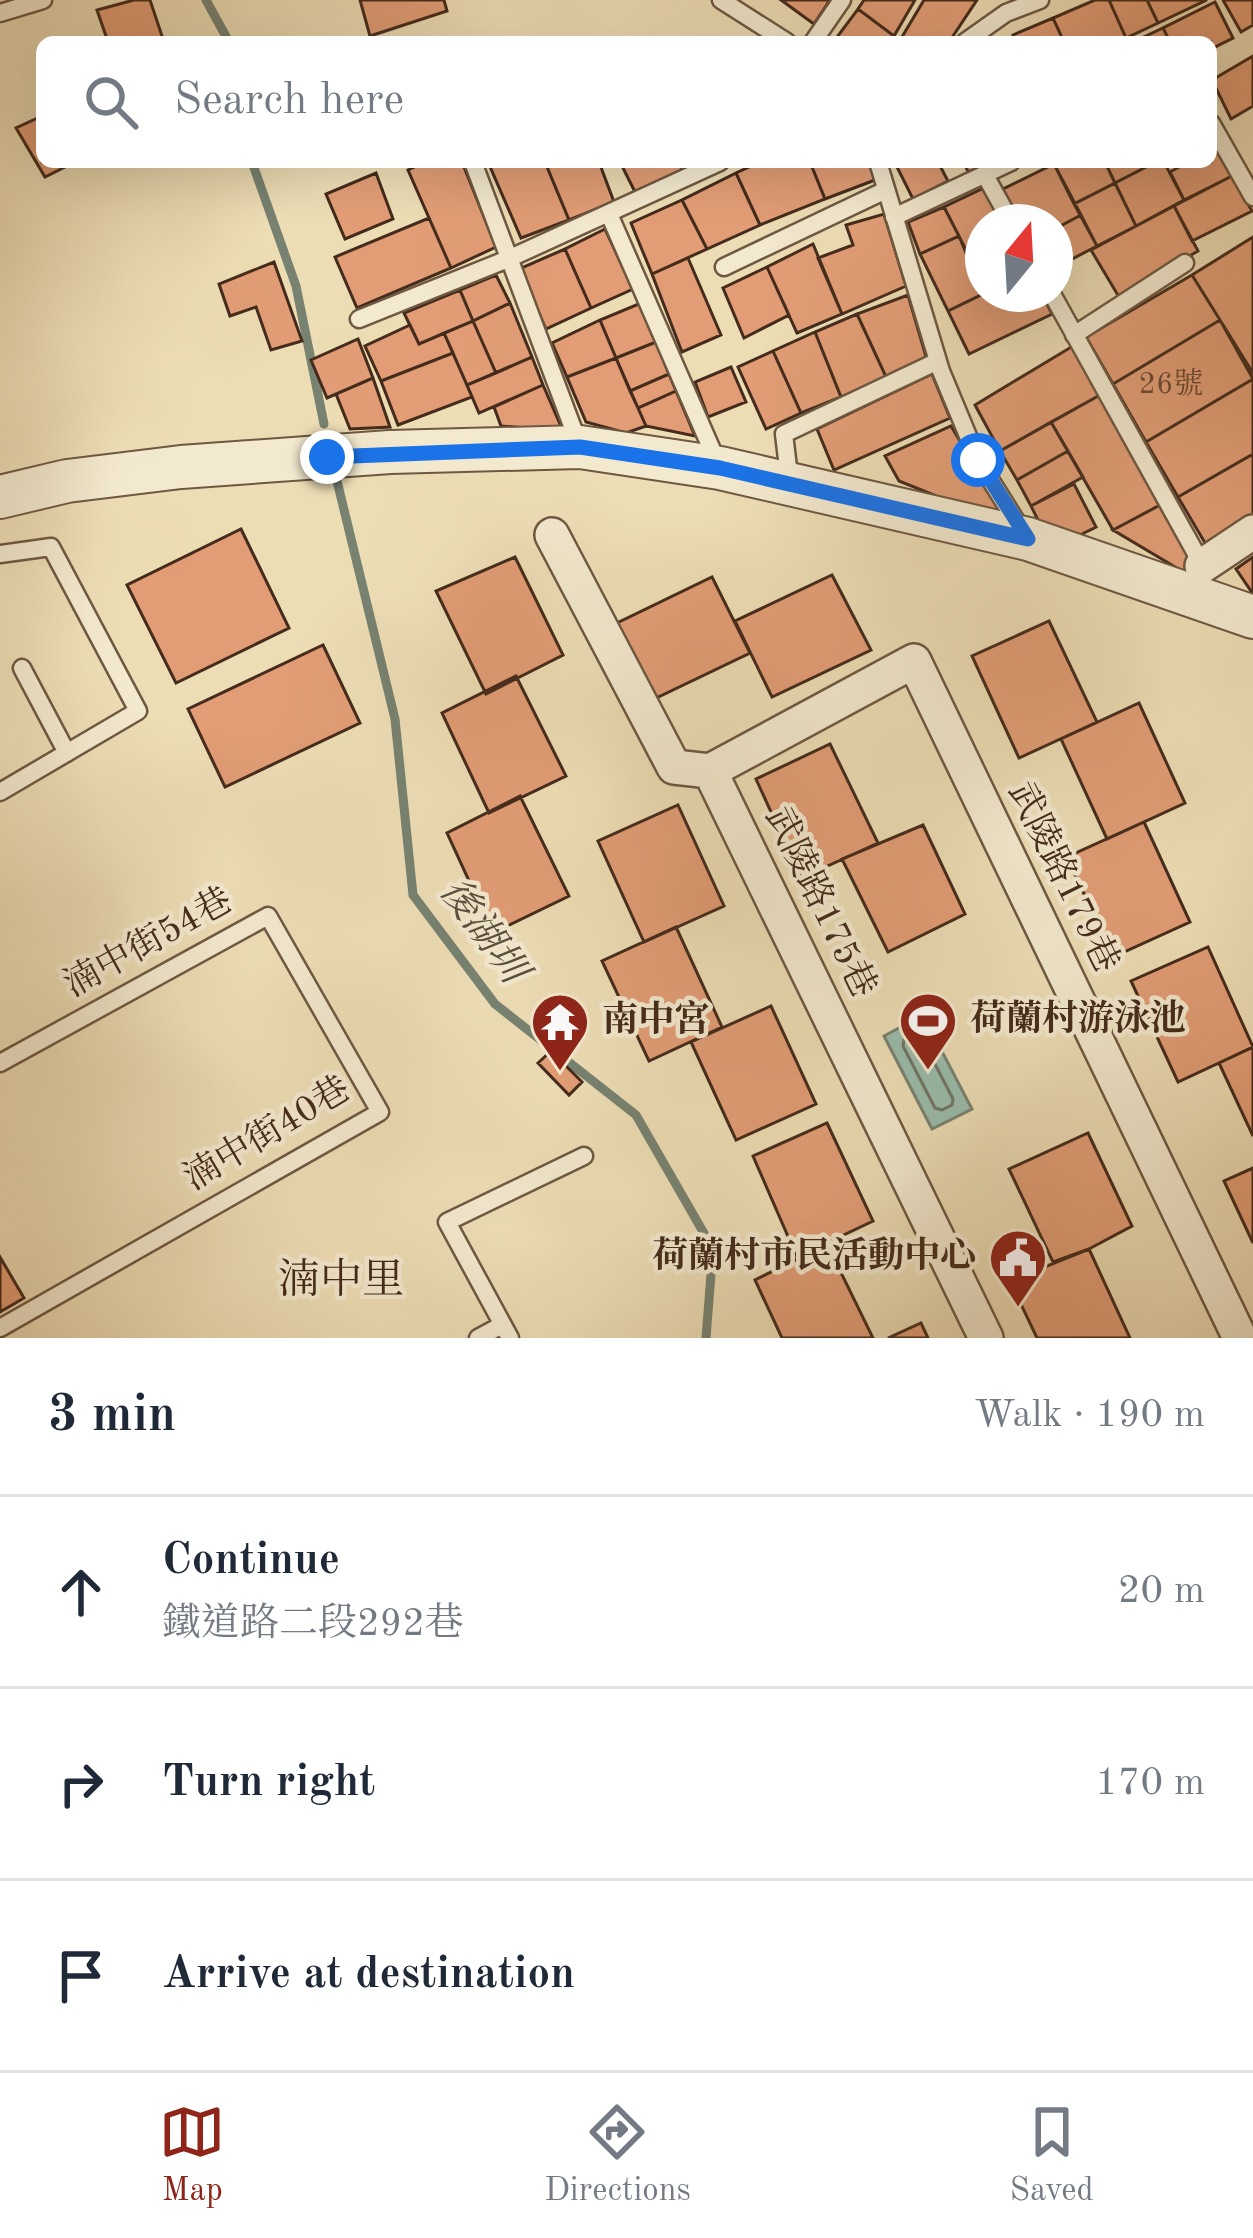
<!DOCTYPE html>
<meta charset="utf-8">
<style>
:root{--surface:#fff;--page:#f2f2f3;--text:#1f2937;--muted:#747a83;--line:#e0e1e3;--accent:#8f2418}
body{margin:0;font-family:"Old Standard TT","Noto Serif TC",serif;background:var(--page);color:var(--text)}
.compass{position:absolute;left:965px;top:204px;width:108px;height:108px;border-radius:50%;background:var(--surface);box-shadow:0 12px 48px #0002;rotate:18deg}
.stop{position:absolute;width:36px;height:36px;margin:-27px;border:9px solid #1a73e8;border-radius:50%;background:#fff}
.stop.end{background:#1a73e8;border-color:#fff;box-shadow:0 3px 12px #0008}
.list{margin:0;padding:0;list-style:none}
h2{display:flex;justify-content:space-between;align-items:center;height:156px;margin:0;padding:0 48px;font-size:51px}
h2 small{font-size:39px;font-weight:400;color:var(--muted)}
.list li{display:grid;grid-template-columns:78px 1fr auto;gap:36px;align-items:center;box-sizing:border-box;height:192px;padding:0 48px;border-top:3px solid var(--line)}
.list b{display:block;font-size:45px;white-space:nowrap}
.list p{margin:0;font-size:39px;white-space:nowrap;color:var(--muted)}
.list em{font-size:39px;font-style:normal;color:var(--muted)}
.icon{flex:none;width:66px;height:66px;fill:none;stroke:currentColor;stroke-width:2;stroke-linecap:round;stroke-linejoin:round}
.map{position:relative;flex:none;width:1253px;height:1338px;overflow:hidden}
.search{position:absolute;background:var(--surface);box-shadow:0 12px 48px #0002;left:36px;right:36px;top:36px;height:132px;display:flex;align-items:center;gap:30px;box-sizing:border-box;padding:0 42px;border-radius:18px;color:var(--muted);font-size:45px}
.sheet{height:732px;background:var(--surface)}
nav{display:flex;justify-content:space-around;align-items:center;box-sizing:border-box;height:168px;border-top:3px solid var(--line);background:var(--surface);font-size:33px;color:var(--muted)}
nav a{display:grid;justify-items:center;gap:6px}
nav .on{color:var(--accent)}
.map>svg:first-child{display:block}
.water{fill:#99bcab;stroke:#778271;stroke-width:3}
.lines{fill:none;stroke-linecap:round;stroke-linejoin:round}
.shore{stroke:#6e7463;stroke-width:3}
.stream{stroke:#778271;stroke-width:9}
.building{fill:#e29d76;stroke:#442b1b;stroke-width:3}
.service-casing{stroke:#6e5842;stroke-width:21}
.minor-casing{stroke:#6e5842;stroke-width:38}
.tertiary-casing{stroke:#6e5842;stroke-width:46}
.service{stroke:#f3e9cf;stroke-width:16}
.minor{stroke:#f3e9cf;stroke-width:33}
.tertiary{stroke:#f3e9cf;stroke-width:42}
.route{stroke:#1a73e8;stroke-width:15}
.labels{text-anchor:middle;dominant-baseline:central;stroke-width:9;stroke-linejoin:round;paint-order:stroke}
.number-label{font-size:30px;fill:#6c4832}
.street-label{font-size:36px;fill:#442b1b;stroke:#f3e9cf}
.poi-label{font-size:36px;font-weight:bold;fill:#442b1b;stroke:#f3e9cf;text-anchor:start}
.water-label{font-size:39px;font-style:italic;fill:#594f3f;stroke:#f3e9cf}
.quarter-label{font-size:42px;fill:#442b1b;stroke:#f3e9cf}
</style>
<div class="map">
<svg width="1253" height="1338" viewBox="0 0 1253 1338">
<rect width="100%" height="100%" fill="#edddb5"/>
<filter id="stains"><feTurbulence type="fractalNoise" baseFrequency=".00167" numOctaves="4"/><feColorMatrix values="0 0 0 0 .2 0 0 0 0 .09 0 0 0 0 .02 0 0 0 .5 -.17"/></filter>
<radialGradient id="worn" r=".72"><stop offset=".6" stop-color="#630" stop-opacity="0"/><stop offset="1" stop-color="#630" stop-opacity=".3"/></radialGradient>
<path class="water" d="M923,1015L972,1109L932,1129L884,1036Z"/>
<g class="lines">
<path class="shore" d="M915,1034L921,1037L953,1099L952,1105L942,1110L935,1108L903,1046L904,1039Z"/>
<path class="stream" d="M206,0L229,42
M252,162L296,286L324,424
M337,481L395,719L413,895L495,1004L636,1115L713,1249L706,1338"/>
</g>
<path class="building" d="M134,0H150L164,42H108L97,10Z
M360,0H444L447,11L370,36Z
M781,0H830L814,24Z
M864,0H915L894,36L858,9Z
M924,0H977L949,42H899Z
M1095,0H1109L1126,38L1117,42H1064L1053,18Z
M1109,0H1147L1158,23L1126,38Z
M1147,0H1207L1158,23Z
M1223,0H1253V25L1241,32Z
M1215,2L1233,38L1211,49V42H1170L1163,28Z
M858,9L894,36L890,42H842L837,37Z
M1053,18L1064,42H1016L1013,35Z
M1163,28L1170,42H1133Z
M1253,56V106L1231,119L1212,80Z
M42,116V162H75L45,177L16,128Z
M1215,147L1232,176L1184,200L1170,172L1188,162H1211V150Z
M425,162H462L496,247L451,268L408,170Z
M488,162H545L569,220L521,238Z
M545,162H599L614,202L569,220Z
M620,162H679L682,170L635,192Z
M760,162H810L825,199L760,225L736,173Z
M810,162H869L875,180L825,199Z
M902,162H938L948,181L913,199L896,165Z
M963,162H990L969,173Z
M1105,162H1156L1115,183Z
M1105,162L1115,183L1074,204L1054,164Z
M1156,162H1164L1184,200L1136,226L1115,183Z
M1054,164L1081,215L1055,229V222H1019L1001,190Z
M376,173L393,219L345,239L326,194Z
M736,173L760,225L707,249L682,200Z
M1232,176L1252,211L1192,241L1174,206Z
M1115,183L1136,226L1097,246L1074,204Z
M988,186L1005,222H983V247L968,254L944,207Z
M682,200L707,249L652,274L631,223Z
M1174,206L1198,251L1119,297L1091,250Z
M944,207L959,236L920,254L908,222Z
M884,214L906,286L842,314L818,258L853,245L846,225Z
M1081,215L1097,246L1055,268V229Z
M429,218L451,268L357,308L335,257Z
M605,229L633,289L591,308L565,249Z
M959,236L983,294L948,311L920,254Z
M1253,237V373L1192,275Z
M813,244L842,314L797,333L767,267Z
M983,247V288L968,254Z
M565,249L591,308L546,329L519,269Z
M688,258L721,335L682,352L652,274Z
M274,262L302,341L271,350L256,307L230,316L219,284Z
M767,267L789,315L744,338L723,288Z
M496,275L510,303L473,321L460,290Z
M1192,275L1220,320L1113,384L1086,337Z
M460,290L473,321L419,344L404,313Z
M983,294H1042L1052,314L969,354L948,311Z
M908,295L927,360L887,379L857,314Z
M510,303L532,357L496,373L473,321Z
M641,303L656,342L616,358L600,320Z
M857,314L887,379L841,397L815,332Z
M600,320L616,358L567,377L552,343Z
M1220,320L1253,379L1146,442L1113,384Z
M473,321L496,373L467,385L444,333Z
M410,325L419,344L444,333L453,353L381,381L365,346Z
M815,332L841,397L801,413L773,351Z
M358,339L373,378L327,398L311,360Z
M656,342L669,374L630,391L616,358Z
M1073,346L1100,395L1000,451L975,405Z
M773,351L801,413L766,429L738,367Z
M453,353L472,397L398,425L381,381Z
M532,357L543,385L479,413L467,385Z
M616,358L646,426L626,433L586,422L567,377Z
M731,367L746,402L708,417L695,382Z
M669,374L676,391L638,408L630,391Z
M932,374L950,418L834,470L817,429Z
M373,378L390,427L350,429L336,394Z
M1253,379V454L1178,497L1146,442Z
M543,385L563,431L501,426L494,407Z
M676,391L695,436L646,426L638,408Z
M1100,395L1162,504L1113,530L1051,422Z
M1051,422L1068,451L1017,480L1000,451Z
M951,426L1002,511L991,518L899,481L885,456Z
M1068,451L1083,477L1031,506L1017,480Z
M1253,454V522L1208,548L1178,497Z
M1074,484L1096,527L1080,535L1040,524L1031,506Z
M1162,504L1199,573L1192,577L1113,530Z
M241,529L289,628L176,683L127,585Z
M515,557L563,655L486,694L436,591Z
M1253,557V594L1236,569Z
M832,575L871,650L772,697L735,621Z
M712,577L750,653L650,701L615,624Z
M1049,621L1097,722L1019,758L972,656Z
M323,645L360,723L225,787L188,709Z
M516,676L566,776L489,813L442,713Z
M1139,703L1185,803L1107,839L1061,739Z
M830,744L878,843L801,878L756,779Z
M520,796L569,896L493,933L447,833Z
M678,805L724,906L644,942L598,841Z
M1144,822L1190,922L1113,957L1067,857Z
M923,825L965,914L888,952L842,859Z
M676,927L722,1027L649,1061L602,961Z
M1208,947L1253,1047L1178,1082L1131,981Z
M771,1006L816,1104L736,1140L691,1042Z
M1253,1047V1136L1219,1063Z
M551,1051L582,1082L569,1095L538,1063Z
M827,1123L873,1221L797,1257L753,1156Z
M1088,1133L1132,1226L1089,1249L1053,1262L1009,1169Z
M1253,1168V1243L1224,1181Z
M827,1244L873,1338H782L755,1280Z
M1089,1249L1130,1338H1037L1010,1281Z
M0,1257L24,1298L0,1312Z
M921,1323L928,1338H888Z"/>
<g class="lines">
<defs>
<path id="service" d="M721,0L787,42
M0,13L43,0
M813,42L842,0
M965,42L1006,13L1040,0
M1211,123L1253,197
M473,162L580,447
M878,162L941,371L978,460L1021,529
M985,175L1011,222
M609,214L719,466
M894,217L1011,162
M724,267L886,190
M1052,294L1204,568
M359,319L508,259L720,162
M1074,335L1185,263
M790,484L784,434L938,361
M0,554L51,547L138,711L0,792
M22,668L67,753
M0,1063L268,916L380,1112L0,1328
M478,1338L502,1325
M510,1338L447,1222L584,1156"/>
<path id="minor" d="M552,535L674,767L710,771L986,1338
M1202,566L1253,532
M710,771L914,661L1240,1338"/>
<path id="tertiary" d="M0,497L67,481L181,467L390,452L580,447L720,468L1028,539L1253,617"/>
</defs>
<use href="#service" class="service-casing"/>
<use href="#minor" class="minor-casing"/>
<use href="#tertiary" class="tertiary-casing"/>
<use href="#service" class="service"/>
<use href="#minor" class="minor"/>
<use href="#tertiary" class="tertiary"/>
</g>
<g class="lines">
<path class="route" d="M327,457L580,447L720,468L1028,539L978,460"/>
</g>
<defs>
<symbol id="stadium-pin" viewBox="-11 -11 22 30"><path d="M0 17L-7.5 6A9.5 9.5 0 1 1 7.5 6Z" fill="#8f2418" stroke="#f3e9cf"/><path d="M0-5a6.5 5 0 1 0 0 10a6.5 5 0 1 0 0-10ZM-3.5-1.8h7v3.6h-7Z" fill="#fff"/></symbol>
<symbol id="temple-pin" viewBox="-11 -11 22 30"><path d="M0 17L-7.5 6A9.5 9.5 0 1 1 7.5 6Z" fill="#8f2418" stroke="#f3e9cf"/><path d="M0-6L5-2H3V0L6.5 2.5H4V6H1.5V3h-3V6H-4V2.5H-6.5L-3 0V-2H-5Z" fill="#fff"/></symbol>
<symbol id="civic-pin" viewBox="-11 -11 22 30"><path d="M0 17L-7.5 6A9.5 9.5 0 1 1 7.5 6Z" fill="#8f2418" stroke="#f3e9cf"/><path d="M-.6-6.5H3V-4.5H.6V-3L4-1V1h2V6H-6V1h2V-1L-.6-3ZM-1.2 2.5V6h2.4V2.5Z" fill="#fff"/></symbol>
</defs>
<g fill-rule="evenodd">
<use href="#stadium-pin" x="895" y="988" width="66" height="90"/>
<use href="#temple-pin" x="527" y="989" width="66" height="90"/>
<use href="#civic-pin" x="985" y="1225" width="66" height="90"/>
</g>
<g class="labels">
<g class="number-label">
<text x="1171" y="385">26號</text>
</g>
<g class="street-label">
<text transform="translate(1062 878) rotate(64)">武陵路179巷</text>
<text transform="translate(819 903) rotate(64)">武陵路175巷</text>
<text transform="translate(149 944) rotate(-29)">湳中街54巷</text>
<text transform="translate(268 1135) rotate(-31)">湳中街40巷</text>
</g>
<g class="poi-label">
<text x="970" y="1021">荷蘭村游泳池</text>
<text x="602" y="1022">南中宮</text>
<text x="976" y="1258" text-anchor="end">荷蘭村市民活動中心</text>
</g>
<g class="water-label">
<text transform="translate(482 931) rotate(54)">後湖圳</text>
</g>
<g class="quarter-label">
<text x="341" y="1282">湳中里</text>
</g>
</g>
<rect width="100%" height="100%" filter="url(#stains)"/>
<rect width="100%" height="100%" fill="url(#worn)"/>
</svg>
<svg class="compass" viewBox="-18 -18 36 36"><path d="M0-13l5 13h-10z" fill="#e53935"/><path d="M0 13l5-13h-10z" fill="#747a83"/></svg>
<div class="stop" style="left:978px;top:460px"></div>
<div class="stop end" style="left:327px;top:457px"></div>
<div class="search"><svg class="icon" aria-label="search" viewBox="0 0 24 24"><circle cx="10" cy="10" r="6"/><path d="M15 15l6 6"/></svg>Search here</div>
</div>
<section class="sheet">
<h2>3 min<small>Walk · 190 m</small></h2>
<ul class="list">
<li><svg class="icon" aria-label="ahead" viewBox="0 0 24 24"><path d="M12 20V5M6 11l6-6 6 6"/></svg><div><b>Continue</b><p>鐵道路二段292巷</p></div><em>20 m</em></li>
<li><svg class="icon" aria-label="right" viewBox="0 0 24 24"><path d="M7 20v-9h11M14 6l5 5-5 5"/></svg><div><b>Turn right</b></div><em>170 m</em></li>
<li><svg class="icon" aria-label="arrive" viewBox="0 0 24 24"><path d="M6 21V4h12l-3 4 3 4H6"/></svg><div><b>Arrive at destination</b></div></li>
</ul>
</section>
<nav>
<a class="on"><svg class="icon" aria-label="map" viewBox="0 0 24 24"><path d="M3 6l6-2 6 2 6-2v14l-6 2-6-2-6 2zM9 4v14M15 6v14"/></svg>Map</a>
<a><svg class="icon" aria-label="directions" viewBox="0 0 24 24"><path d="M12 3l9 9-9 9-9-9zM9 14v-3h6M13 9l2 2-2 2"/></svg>Directions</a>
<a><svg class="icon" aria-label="saved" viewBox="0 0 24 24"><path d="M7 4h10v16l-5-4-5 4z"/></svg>Saved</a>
</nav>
